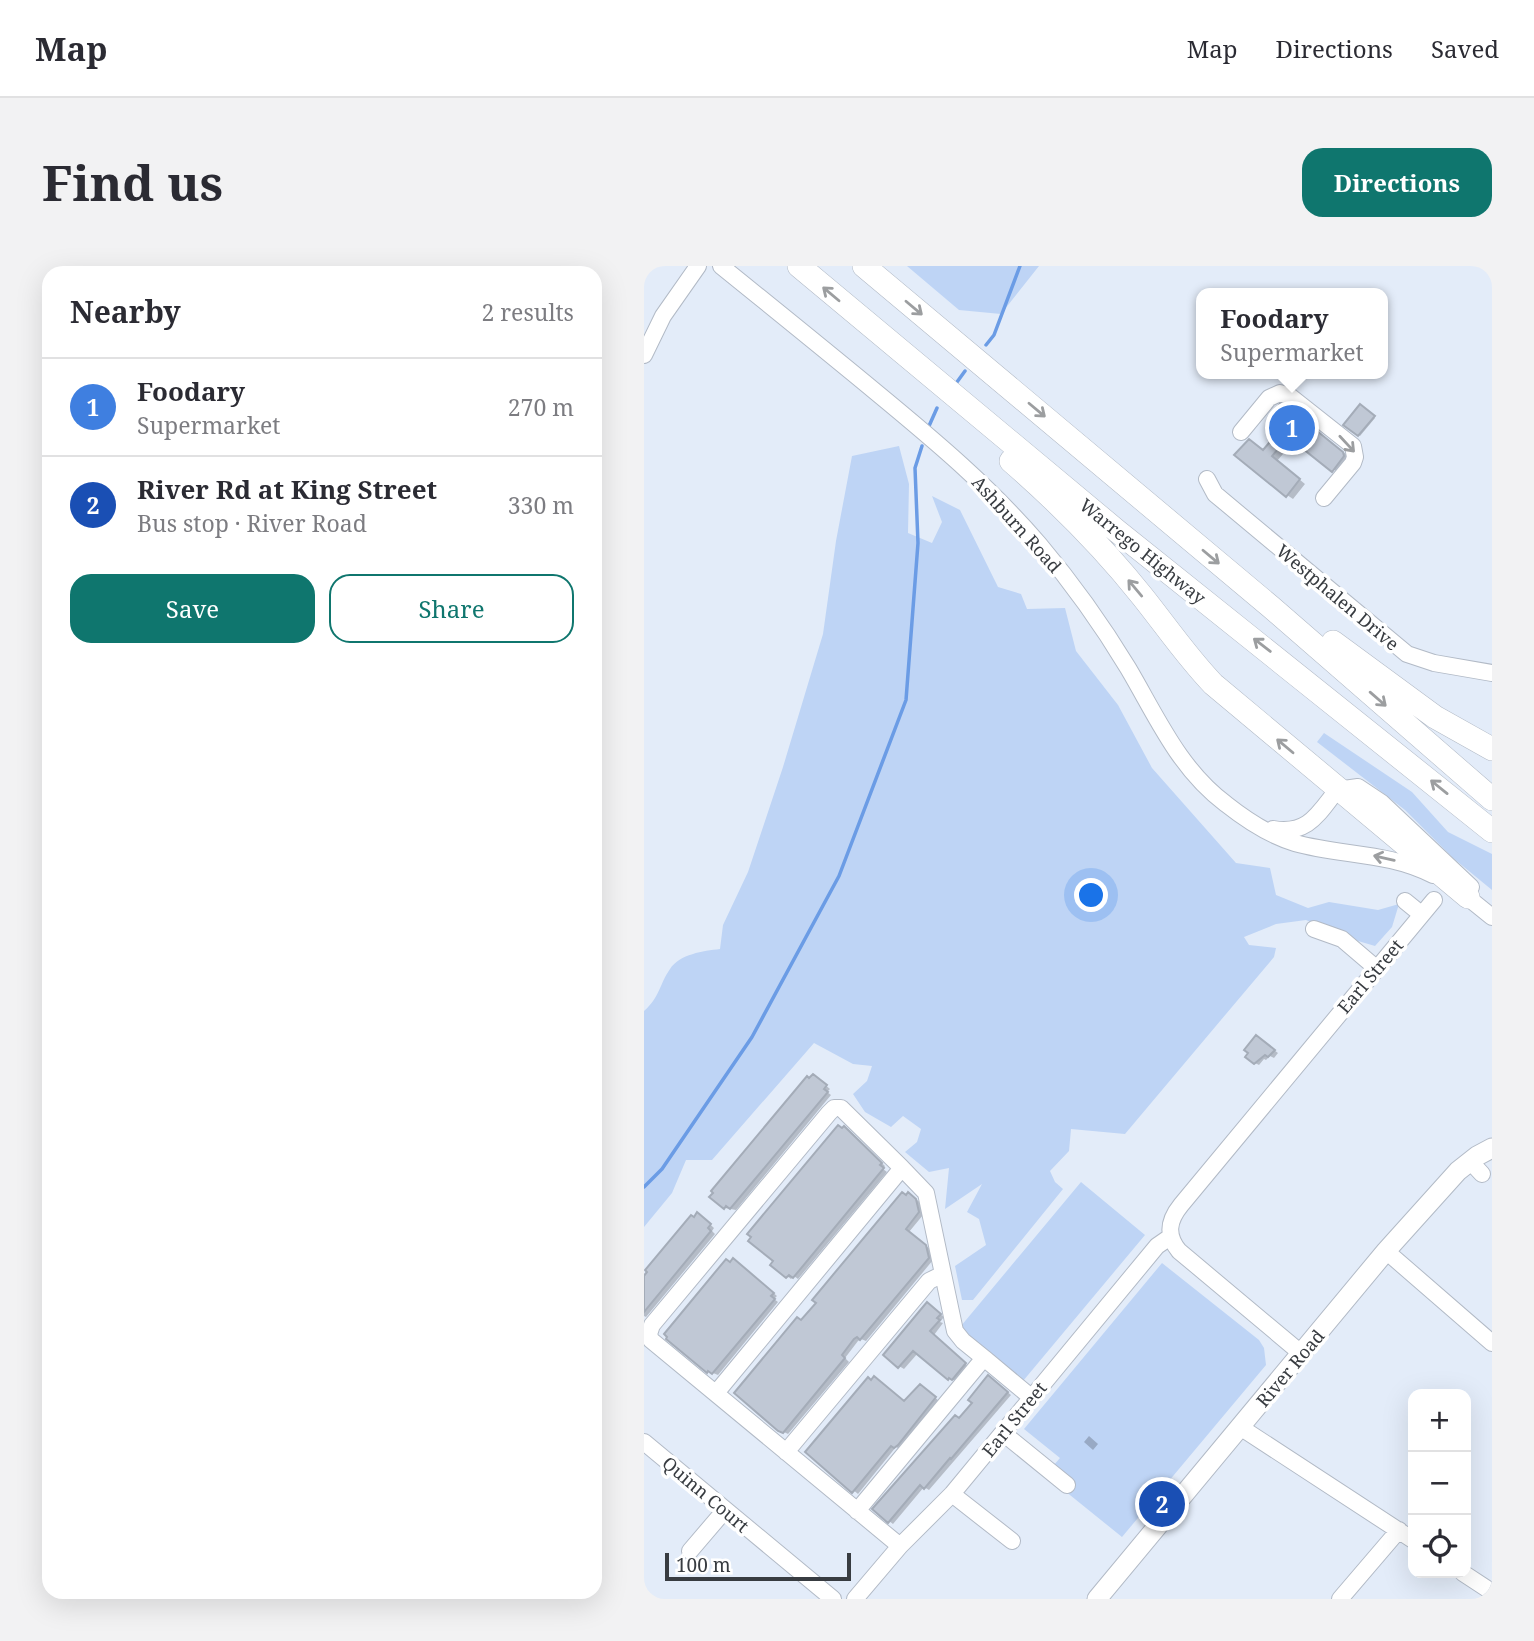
<!DOCTYPE html>
<meta charset="utf-8">
<style>
:root{--surface:#fff;--page:#f2f2f3;--text:#2b2b33;--muted:#7c7c81;--line:#e1e1e2;--accent:#0f766e}
body{margin:0;font-family:"Noto Serif",serif;background:var(--page);color:var(--text)}
.controls{position:absolute;right:21px;bottom:21px;display:grid;overflow:hidden;border-radius:14px;box-shadow:0 7px 28px #0002}
.controls button{width:63px;height:63px;display:grid;place-items:center;padding:0;border:0;border-bottom:2px solid var(--line);background:var(--surface);color:var(--text);font:35px sans-serif}
.scale{position:absolute;left:21px;bottom:18px;width:186px;box-sizing:border-box;padding-left:7px;border:4px solid #383c41;border-top:0;font-size:19px;line-height:24px;white-space:nowrap;color:#383c41;-webkit-text-stroke:5px #fff;paint-order:stroke}
.you{position:absolute;left:448px;top:630px;width:24px;height:24px;margin:-18px;border:5px solid #fff;border-radius:50%;background:#1a73e8;box-shadow:0 0 0 10px #1a73e833}
.badge{display:grid;place-items:center;width:46px;height:46px;border-radius:50%;background:var(--accent);color:#fff;font-size:23px;font-weight:700}
.pin{position:absolute;translate:-50% -50%;border:4px solid #fff;box-shadow:0 2px 7px #0006}
.popup{position:absolute;left:552px;top:22px;width:192px;height:91px;box-sizing:border-box;display:grid;place-content:center;border-radius:14px;background:var(--surface);filter:drop-shadow(0 2px 5px #0005);font-size:23px;white-space:nowrap;color:var(--muted)}
.popup b{font-size:26px;color:var(--text)}
.popup::after{content:'';position:absolute;left:50%;top:100%;margin-left:-14px;border:14px solid transparent;border-top-color:var(--surface)}
.list{margin:0;padding:0;list-style:none}
h2{display:flex;justify-content:space-between;align-items:center;height:91px;margin:0;padding:0 28px;font-size:30px}
h2 small{font-size:23px;font-weight:400;color:var(--muted)}
.list li{display:grid;grid-template-columns:46px 1fr auto;gap:21px;align-items:center;box-sizing:border-box;height:98px;padding:0 28px;border-top:2px solid var(--line)}
.list b{display:block;font-size:26px;white-space:nowrap}
.list p{margin:0;font-size:23px;white-space:nowrap;color:var(--muted)}
.list em{font-size:23px;font-style:normal;color:var(--muted)}
.actions{display:flex;gap:14px;padding:21px 28px}
.actions a{flex:1;padding:16px 0;border:2px solid var(--accent);border-radius:21px;text-align:center;font-size:24px;color:var(--accent)}
.actions .main{background:var(--accent);color:#fff}
.icon{flex:none;width:38px;height:38px;fill:none;stroke:currentColor;stroke-width:2;stroke-linecap:round;stroke-linejoin:round}
.map{position:relative;flex:none;width:848px;height:1333px;overflow:hidden;border-radius:21px}
header{display:flex;align-items:center;gap:42px;box-sizing:border-box;height:98px;padding:0 35px;background:var(--surface);border-bottom:2px solid var(--line)}
header strong{font-size:33px}
nav{display:flex;gap:38px;margin-inline-start:auto;font-size:24px}
.intro{display:flex;align-items:center;justify-content:space-between;box-sizing:border-box;height:168px;padding:0 42px}
h1{margin:0;font-size:49px}
.button{padding:18px 32px;border-radius:21px;background:var(--accent);color:#fff;font-size:24px;font-weight:700}
main{display:flex;gap:42px;padding:0 42px}
aside{flex:1;background:var(--surface);border-radius:21px;box-shadow:0 7px 28px #0002}
.map>svg:first-child{display:block}
.green{fill:#bed4f5}
.shadow{fill:#0003}
.lines{fill:none;stroke-linecap:round;stroke-linejoin:round}
.stream{stroke:#6b9ce5;stroke-width:3.5}
.building{fill:#c0c8d5;stroke:#a4acb8;stroke-width:2}
.minor-casing{stroke:#b2bac6;stroke-width:18}
.major-casing{stroke:#b2bac6;stroke-width:21}
.highway-casing{stroke:#b2bac6;stroke-width:24}
.minor{stroke:#fff;stroke-width:16}
.major{stroke:#fff;stroke-width:19}
.highway{stroke:#fff;stroke-width:23}
.oneway{stroke:#9c9ea0}
.labels{text-anchor:middle;dominant-baseline:central;stroke-width:7;stroke-linejoin:round;paint-order:stroke}
.street-label{font-size:18px;fill:#383c41;stroke:#fff}
</style>
<header>
<strong>Map</strong>
<nav><a>Map</a><a>Directions</a><a>Saved</a></nav>
</header>
<div class="intro"><h1>Find us</h1><a class="button">Directions</a></div>
<main>
<aside>
<h2>Nearby<small>2 results</small></h2>
<ul class="list">
<li><span class="badge" style="background:#3f7fe0">1</span><div><b>Foodary</b><p>Supermarket</p></div><em>270 m</em></li>
<li><span class="badge" style="background:#1a4fb4">2</span><div><b>River Rd at King Street</b><p>Bus stop · River Road</p></div><em>330 m</em></li>
</ul>
<div class="actions"><a class="main">Save</a><a>Share</a></div>
</aside>
<div class="map">
<svg width="848" height="1333" viewBox="0 0 848 1333">
<rect width="100%" height="100%" fill="#e3ecf9"/>
<path class="green" d="M263,0H395L357,48L315,44Z
M255,180L265,218L264,267L288,277L298,256L288,230L316,244L354,321L377,328L383,343L421,342L432,385L474,439L508,502L592,597L626,602L632,629L664,642L685,636L734,644L755,638L748,661L731,680L704,672L662,654L632,658L600,671L605,679L632,682L630,691L481,868L427,863L425,885L406,905L411,916L419,923L329,1034H318L311,1000L342,979L335,953L323,946L338,918L301,943L305,902L285,906L261,886L273,876L277,863L259,850L247,861L221,846L209,828L223,815L228,800L209,798L170,777L68,894H42L28,927L0,961V745C16,731 15,719 26,703C36,688 59,685 76,683L79,659L104,606L139,501L179,368L192,275L208,190Z
M680,467L768,526L804,566L848,588V624L809,592L761,544L673,476Z
M437,916L501,969L379,1115L325,1071L317,1060Z
M518,997L615,1074L620,1082L622,1099L478,1271L421,1225L409,1200L416,1192L380,1163Z"/>
<path class="shadow" d="M717,140L731,152L716,170L702,159Z
M643,144L706,191L696,208L651,174L633,195L661,218L649,233L643,229L620,186L638,164Z
M617,774L634,787L630,792L626,790L622,794L620,793L615,799L611,797Z
M173,812L186,823L183,826L187,829L92,944L81,942Z
M200,862L241,900L239,903L243,906L154,1013L150,1010L147,1013L143,1010Z
M269,931L277,937L279,949L265,966L286,983L289,994L222,1075L217,1073L214,1075L201,1092L205,1096L144,1168L140,1166L158,1056Z
M48,951H58L70,962L68,965L71,968L2,1051L0,1050V1008Z
M87,997H94L133,1030L130,1033L134,1036L74,1109L64,1105L25,1073Z
M287,1041L300,1051L296,1056L299,1057L290,1069L325,1101L313,1115L305,1113L274,1087L260,1103L255,1100Z
M349,1114L367,1129L285,1224L280,1221L249,1258L245,1255L316,1154Z
M281,1123L295,1135L256,1183L252,1181L214,1228L163,1186L261,1137Z
M445,1170L454,1178L449,1184L440,1176Z"/>
<g class="lines">
<path class="stream" d="M342,79L350,69L376,0
M313,116L321,105
M285,160L293,142
M0,921L18,903L108,771L195,610L262,434L274,277L271,202L278,180"/>
</g>
<path class="building" d="M636,138L642,140L699,186L700,190L688,206L644,171L628,190L656,213L642,231L590,189L605,173L619,184L636,164L624,154Z
M716,138L731,150L714,170L699,159Z
M612,769L631,784L624,791L621,789L610,798L601,791L604,787L600,784Z
M169,808L183,819L180,823L184,826L86,943L82,940L80,943L65,931L69,927L67,925L163,810L165,812Z
M194,859L198,862L200,860L238,897L236,899L240,902L149,1012L145,1009L142,1012L126,999L129,995L104,975L107,971L103,968Z
M258,926L262,929L264,926L272,933L275,946L262,963L282,979L285,992L216,1074L213,1071L210,1073L198,1089L201,1092L139,1167L134,1165L90,1127L153,1051L157,1054L172,1037L168,1034Z
M53,946L67,958L64,962L67,965L0,1046V1010L3,1006L1,1004L47,949L50,951Z
M89,992L130,1027L127,1030L131,1033L68,1108L64,1105L63,1107L22,1073L23,1071L20,1068L82,993L86,996Z
M283,1036L297,1048L293,1052L296,1054L286,1065L322,1097L308,1114L305,1112L304,1114L269,1085L254,1102L239,1089Z
M344,1109L364,1126L307,1193L306,1192L280,1223L276,1219L244,1257L228,1243L311,1149L315,1152L328,1137L324,1134Z
M230,1110L260,1135L276,1118L292,1131L254,1179L250,1182L247,1180L208,1227L161,1186L224,1111L227,1114Z"/>
<g class="lines">
<defs>
<path id="minor" d="M77,0C129,42 181,84 233,127C290,174 346,221 395,278C428,317 458,359 484,402C513,451 535,503 582,538C601,553 627,570 651,577C697,590 745,586 789,609
M0,89L19,50L54,0
M597,166L625,132L636,127L647,131L709,180L711,191L709,197L680,232
M563,213L571,228L763,388L790,397L848,407
M629,563C664,569 674,548 693,524L714,521L738,537L827,621
M817,626L848,651
M761,635L777,648
M670,663L698,673L732,702
M826,895L838,908
M742,985L848,1077
M658,1088L535,985C522,969 524,955 537,939L790,634
M340,1092L388,1132
M72,1127L258,902L197,842H190L185,847L8,1059L5,1068L7,1074L256,1280
M596,1161L769,1274
M359,1167L423,1219
M0,1176L189,1333
M142,1186L285,1015L299,1008L282,927L258,902
M308,1228L368,1275
M213,1245L340,1092L319,1075L311,1065L299,1008
M46,1285L81,1244
M819,1307L848,1326
M211,1333L256,1280L308,1228L513,980L526,971
M696,1333L755,1264"/>
<path id="major" d="M453,1333L742,985L814,905L833,890L848,882"/>
<path id="highway" d="M155,0L473,265L848,565
M220,0L627,341L848,533
M367,195C414,236 459,281 498,330C522,360 543,391 569,418L824,631
M689,376L791,451L848,483"/>
</defs>
<use href="#minor" class="minor-casing"/>
<use href="#major" class="major-casing"/>
<use href="#highway" class="highway-casing"/>
<use href="#minor" class="minor"/>
<use href="#major" class="major"/>
<use href="#highway" class="highway"/>
</g>
<defs><path id="oneway-shaft" d="M-6 0H5M1.5-3L5.5 0L1.5 3" fill="none" stroke-width="1.6" stroke-linecap="round" stroke-linejoin="round" transform="scale(1.75)"/></defs>
<g class="oneway">
<use href="#oneway-shaft" transform="translate(187 28) rotate(-140)"/>
<use href="#oneway-shaft" transform="translate(270 42) rotate(40)"/>
<use href="#oneway-shaft" transform="translate(393 144) rotate(40)"/>
<use href="#oneway-shaft" transform="translate(703 178) rotate(47)"/>
<use href="#oneway-shaft" transform="translate(567 291) rotate(40)"/>
<use href="#oneway-shaft" transform="translate(491 322) rotate(-130)"/>
<use href="#oneway-shaft" transform="translate(618 379) rotate(-142)"/>
<use href="#oneway-shaft" transform="translate(734 433) rotate(41)"/>
<use href="#oneway-shaft" transform="translate(641 480) rotate(-140)"/>
<use href="#oneway-shaft" transform="translate(795 521) rotate(-141)"/>
<use href="#oneway-shaft" transform="translate(740 592) rotate(-167)"/>
</g>
<g class="labels">
<g class="street-label">
<text transform="translate(373 258) rotate(48)">Ashburn Road</text>
<text transform="translate(499 285) rotate(39)">Warrego Highway</text>
<text transform="translate(694 331) rotate(40)">Westphalen Drive</text>
<text transform="translate(726 710) rotate(-50)">Earl Street</text>
<text transform="translate(646 1102) rotate(-50)">River Road</text>
<text transform="translate(370 1153) rotate(-51)">Earl Street</text>
<text transform="translate(62 1228) rotate(40)">Quinn Court</text>
</g>
</g>
</svg>
<div class="controls">
<button>+</button>
<button>−</button>
<button><svg class="icon" aria-label="locate" viewBox="0 0 24 24"><circle cx="12" cy="12" r="6"/><path d="M12 2v4M12 18v4M2 12h4M18 12h4"/></svg></button>
</div>
<div class="scale">100 m</div>
<div class="you"></div>
<div class="pin badge" style="left:648px;top:162px;background:#3f7fe0">1</div>
<div class="popup"><b>Foodary</b>Supermarket</div>
<div class="pin badge" style="left:518px;top:1238px;background:#1a4fb4">2</div>
</div>
</main>
